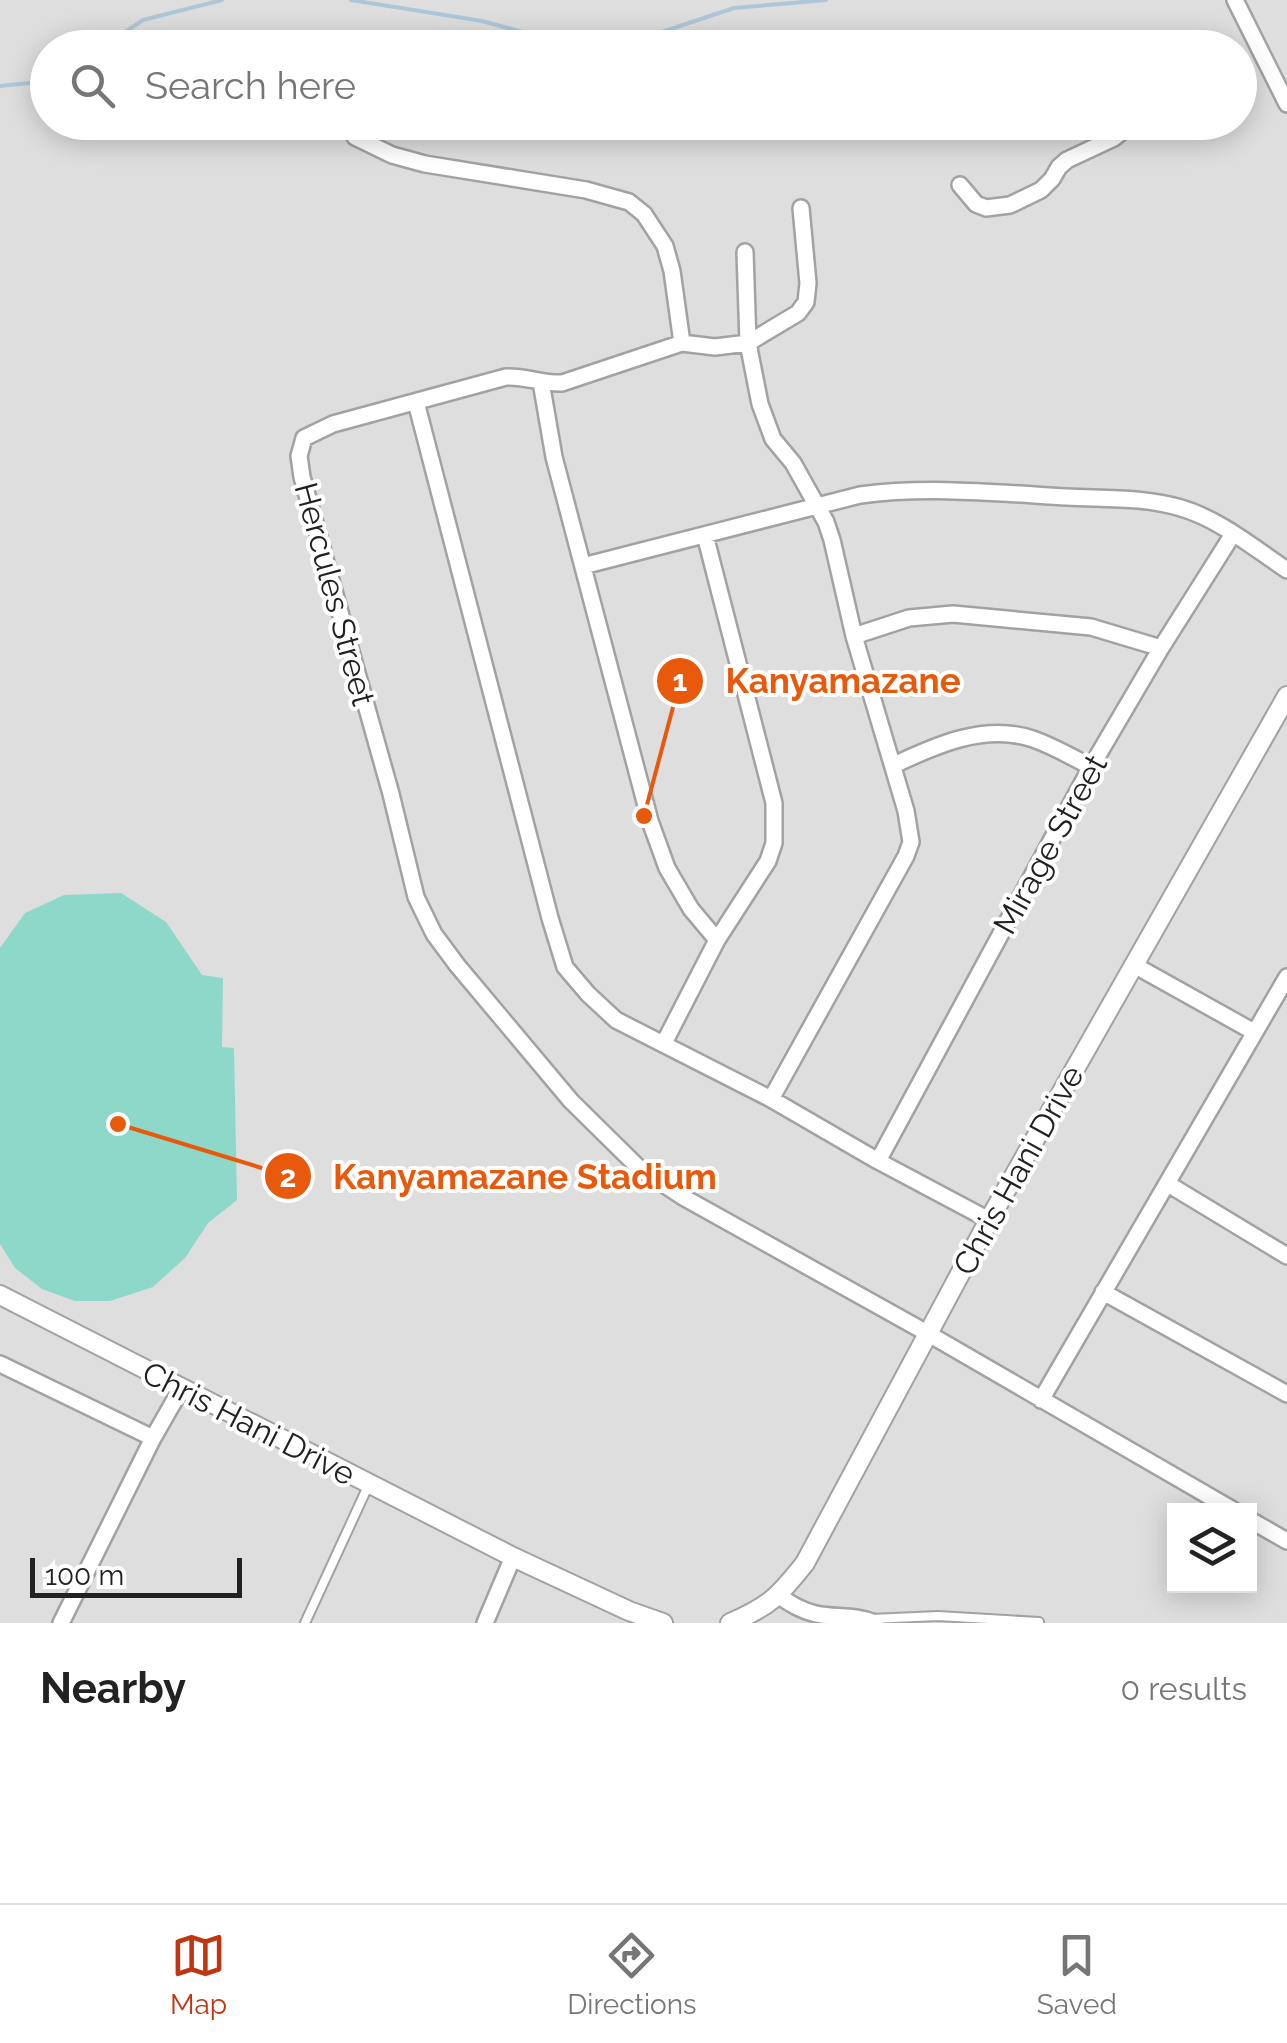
<!DOCTYPE html>
<style>
:root{--surface:#fff;--page:#f6f6f6;--text:#222;--muted:#767676;--line:#e0e0e0;--accent:#c03512}
body{margin:0;font-family:Raleway,sans-serif;background:var(--page);color:var(--text)}
.controls{position:absolute;right:30px;bottom:30px;display:grid;overflow:hidden;border-radius:0px;box-shadow:0 5px 25px #0003}
.controls button{width:90px;height:90px;display:grid;place-items:center;padding:0;border:0;border-bottom:2px solid var(--line);background:var(--surface);color:var(--text);font:50px sans-serif}
.scale{position:absolute;left:30px;bottom:25px;width:212px;box-sizing:border-box;padding-left:10px;border:5px solid #212121;border-top:0;font-size:28px;line-height:35px;white-space:nowrap;color:#212121;-webkit-text-stroke:8px #fff;paint-order:stroke}
.list{margin:0;padding:0;list-style:none}
h2{display:flex;justify-content:space-between;align-items:center;height:130px;margin:0;padding:0 40px;font-size:42px}
h2 small{font-size:32px;font-weight:400;color:var(--muted)}
.icon{flex:none;width:55px;height:55px;fill:none;stroke:currentColor;stroke-width:2;stroke-linecap:round;stroke-linejoin:round}
.map{position:relative;flex:none;width:1287px;height:1623px;overflow:hidden}
.search{position:absolute;background:var(--surface);box-shadow:0 5px 25px #0003;left:30px;right:30px;top:30px;height:110px;display:flex;align-items:center;gap:25px;box-sizing:border-box;padding:0 35px;border-radius:55px;color:var(--muted);font-size:38px}
.sheet{height:280px;background:var(--surface)}
nav{display:flex;justify-content:space-around;align-items:center;box-sizing:border-box;height:140px;border-top:2px solid var(--line);background:var(--surface);font-size:28px;color:var(--muted)}
nav a{display:grid;justify-items:center;gap:5px}
nav .on{color:var(--accent)}
.map>svg:first-child{display:block}
.residential{fill:#dfdede;fill-rule:evenodd}
.pitch{fill:#8ed8ca}
.lines{fill:none;stroke-linecap:round;stroke-linejoin:round}
.stream{stroke:#adc7da;stroke-width:4}
.service-casing{stroke:#a2a2a2;stroke-width:12}
.minor-casing{stroke:#a2a2a2;stroke-width:20}
.tertiary-casing{stroke:#a2a2a2;stroke-width:22}
.service{stroke:#fff;stroke-width:8}
.minor{stroke:#fff;stroke-width:15}
.tertiary{stroke:#fff;stroke-width:18}
.labels{text-anchor:middle;dominant-baseline:central;stroke-width:8;stroke-linejoin:round;paint-order:stroke}
.street-label{font-size:32px;fill:#212121;stroke:#fff}
.leader{fill:none;stroke:#e8590c;stroke-width:4}
.callout-dot{fill:#e8590c;stroke:#fff;stroke-width:4}
.mark-label{font-size:30px;text-anchor:middle;font-weight:bold;fill:#fff}
.callout-label{font-size:35px;text-anchor:middle;font-weight:bold;fill:#e8590c;stroke:#fff;stroke-width:8;stroke-linejoin:round;paint-order:stroke}
</style>
<div class="map">
<svg width="1287" height="1623" viewBox="0 0 1287 1623">
<rect width="100%" height="100%" fill="#f0efe8"/>
<path class="residential" d="M0,0H1287V1623H0ZM48,48H1240V122H48ZM1174,1510H1250V1586H1174Z"/>
<path class="pitch" d="M121,893L166,922L202,975L223,978L222,1047L234,1048L237,1200L208,1223L185,1258L153,1287L110,1301H75L42,1289L15,1268L0,1244V948L25,913L64,895Z"/>
<g class="lines">
<path class="stream" d="M351,0L482,21L577,47L620,46L734,8L826,0
M101,48L143,20L222,0
M0,86L48,81"/>
<defs>
<path id="service" d="M871,1619L938,1616L1039,1622
M305,1623L369,1484"/>
<path id="minor" d="M1235,0L1287,104
M355,137L392,155L425,164L586,190L629,202L644,214L665,246L672,271L682,343
M960,185L976,204L986,208L1010,205L1041,190L1052,179L1059,167L1067,160L1114,138L1134,122
M801,208L808,283L806,302L798,313L748,343L715,347L682,343L562,383C542,384 526,376 506,377L333,424L304,438L299,456L302,477L391,794L416,897L434,934L457,965L571,1101L639,1168L683,1197L927,1333L1233,1510
M745,252L748,343L760,404L773,439L793,463L826,522L832,540L854,636L906,811L911,842L906,856L771,1099
M541,382L554,457L650,821L667,868L691,909L717,940
M416,402L550,918L565,967L588,994L616,1020L771,1099L878,1161L989,1220
M583,566L860,495C928,486 998,493 1067,497C1104,499 1145,497 1181,508C1219,519 1254,548 1287,570
M854,636L909,618L953,614L1091,627L1161,648
M894,765C936,745 985,723 1033,739C1053,746 1072,757 1091,767
M1134,965L1254,1032
M664,1043L717,940L768,861L774,843V803L705,535
M878,1161L1091,767L1161,648L1233,534
M1168,1184L1287,1256
M1103,1292L1287,1394
M0,1364L153,1438
M1041,1400L1287,977
M1250,1520L1287,1541
M779,1596C791,1604 802,1611 816,1614C836,1618 856,1615 875,1623
M61,1623L153,1438L181,1389
M485,1623L513,1557"/>
<path id="tertiary" d="M0,1295L513,1557L629,1611L663,1623
M730,1623C770,1606 779,1596 805,1563L989,1220L1287,696"/>
</defs>
<use href="#service" class="service-casing"/>
<use href="#minor" class="minor-casing"/>
<use href="#tertiary" class="tertiary-casing"/>
<use href="#service" class="service"/>
<use href="#minor" class="minor"/>
<use href="#tertiary" class="tertiary"/>
</g>
<g class="labels">
<g class="street-label">
<text transform="translate(335 594) rotate(75)">Hercules Street</text>
<text transform="translate(1050 844) rotate(-61)">Mirage Street</text>
<text transform="translate(1018 1170) rotate(-61)">Chris Hani Drive</text>
<text transform="translate(249 1423) rotate(27)">Chris Hani Drive</text>
</g>
</g>
<path class="leader" d="M644 816L680 681M118 1124L288 1176"/>
<g class="callout-dot">
<circle cx="644" cy="816" r="10"/>
<circle cx="118" cy="1124" r="10"/>
<circle cx="680" cy="681" r="25"/>
<circle cx="288" cy="1176" r="25"/>
</g>
<g class="mark-label">
<text x="680" y="691">1</text>
<text x="288" y="1187">2</text>
</g>
<g class="callout-label">
<text x="843" y="693">Kanyamazane</text>
<text x="525" y="1189">Kanyamazane Stadium</text>
</g>
</svg>
<div class="controls">
<button><svg class="icon" aria-label="layers" viewBox="0 0 24 24"><path d="M12 4l9 5-9 5-9-5zM3 14l9 5 9-5"/></svg></button>
</div>
<div class="scale">100 m</div>
<div class="search"><svg class="icon" aria-label="search" viewBox="0 0 24 24"><circle cx="10" cy="10" r="6"/><path d="M15 15l6 6"/></svg>Search here</div>
</div>
<section class="sheet">
<h2>Nearby<small>0 results</small></h2>
<ul class="list">
</ul>
</section>
<nav>
<a class="on"><svg class="icon" aria-label="map" viewBox="0 0 24 24"><path d="M3 6l6-2 6 2 6-2v14l-6 2-6-2-6 2zM9 4v14M15 6v14"/></svg>Map</a>
<a><svg class="icon" aria-label="directions" viewBox="0 0 24 24"><path d="M12 3l9 9-9 9-9-9zM9 14v-3h6M13 9l2 2-2 2"/></svg>Directions</a>
<a><svg class="icon" aria-label="saved" viewBox="0 0 24 24"><path d="M7 4h10v16l-5-4-5 4z"/></svg>Saved</a>
</nav>
